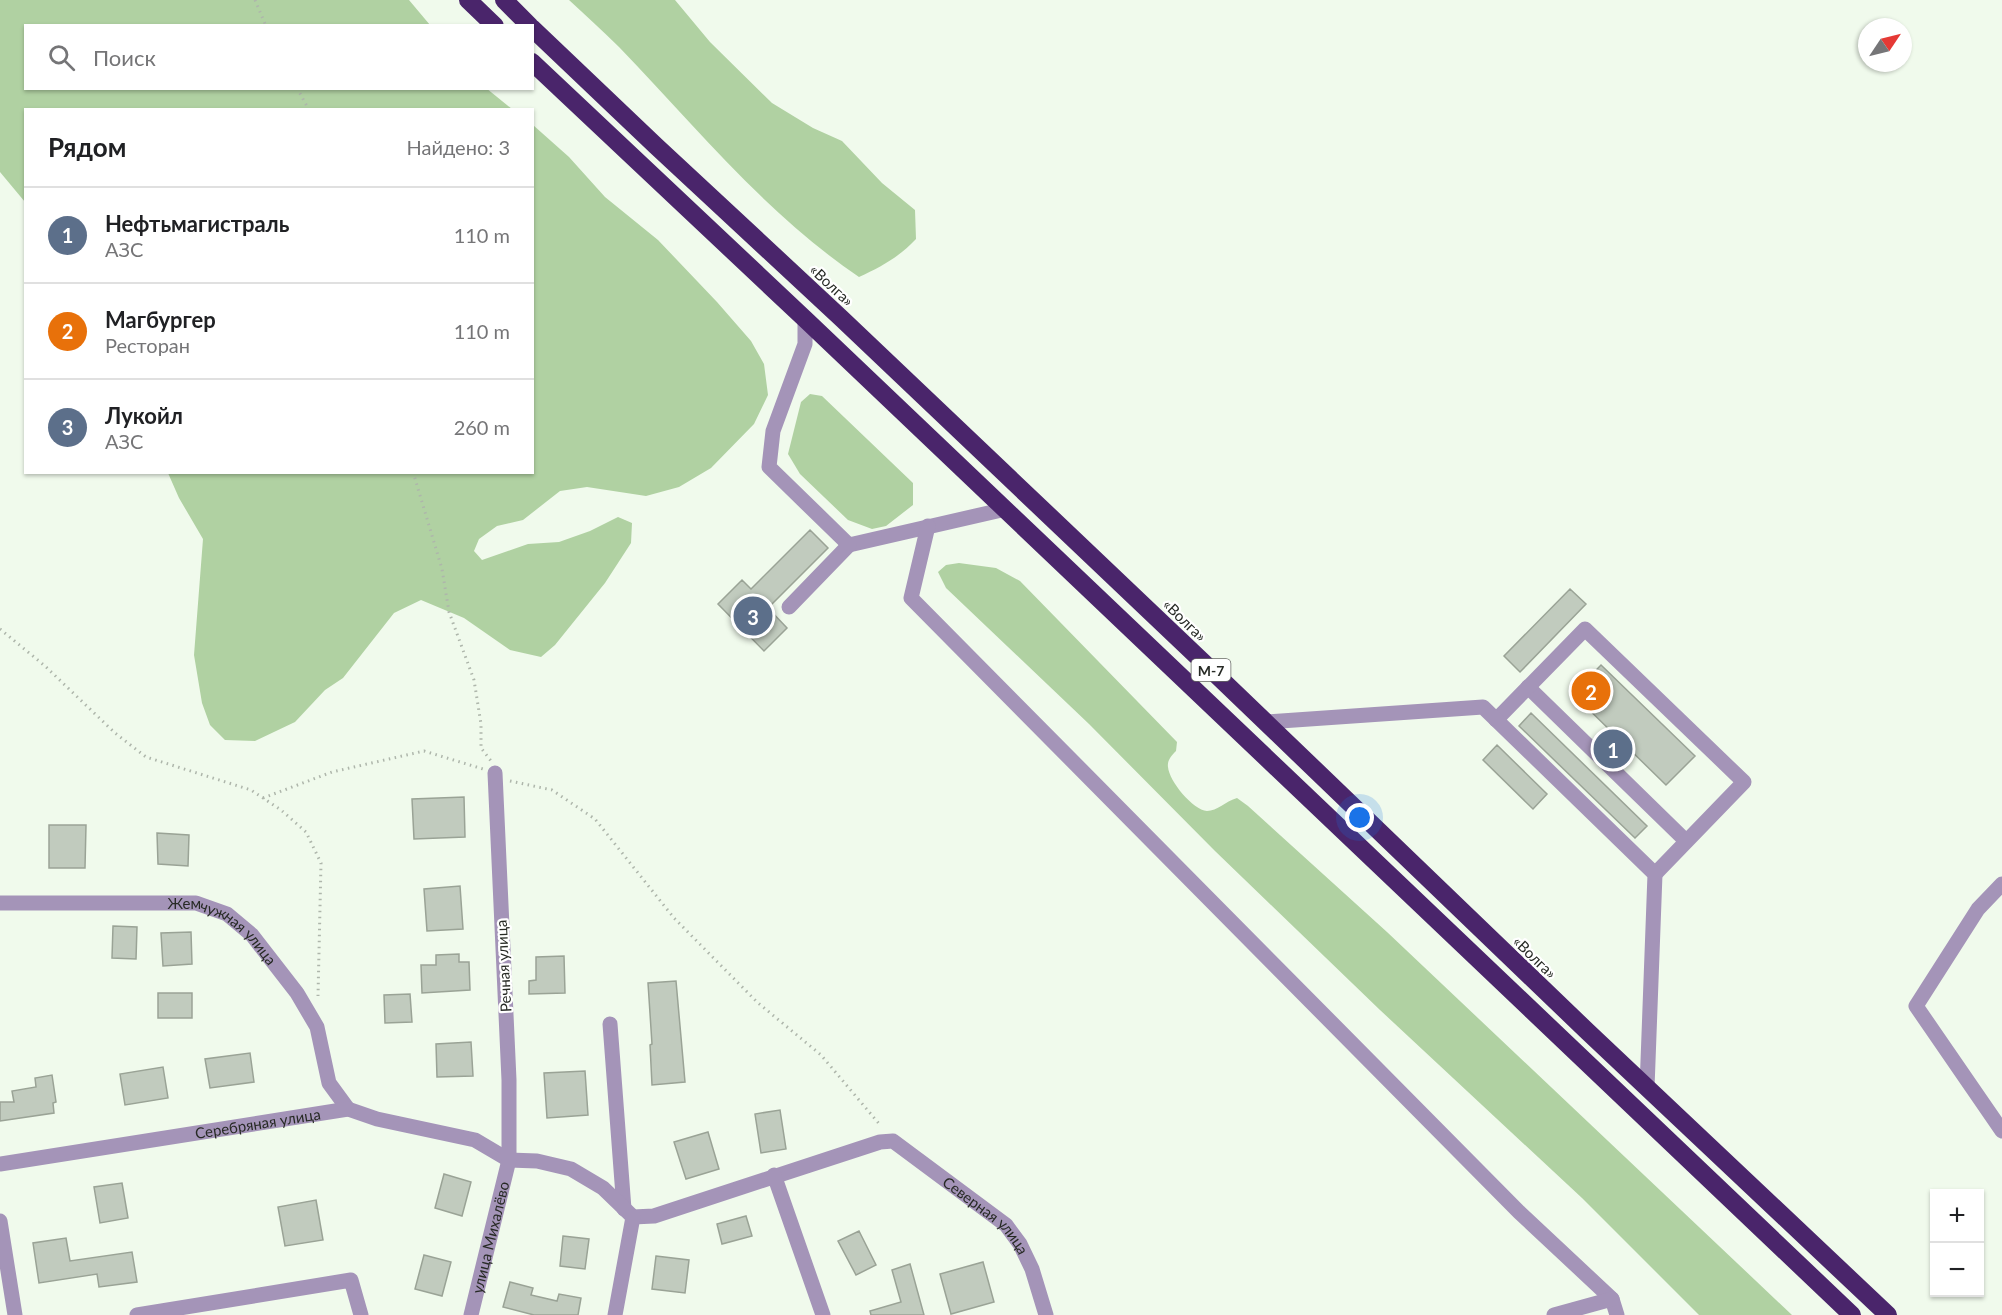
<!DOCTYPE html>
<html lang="ru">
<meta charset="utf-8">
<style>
:root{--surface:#fff;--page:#f2f2f2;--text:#202124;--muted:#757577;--line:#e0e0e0;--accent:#0b8043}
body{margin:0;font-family:Lato,sans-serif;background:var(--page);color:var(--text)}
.controls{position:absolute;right:18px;bottom:18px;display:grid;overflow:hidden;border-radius:0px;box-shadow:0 2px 4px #0004}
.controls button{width:54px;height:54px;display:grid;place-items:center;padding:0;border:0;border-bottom:2px solid var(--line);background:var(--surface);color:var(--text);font:30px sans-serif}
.compass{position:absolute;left:1858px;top:18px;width:54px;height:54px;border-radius:50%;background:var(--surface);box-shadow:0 2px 4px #0004;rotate:55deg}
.you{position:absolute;left:1360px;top:818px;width:21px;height:21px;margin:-15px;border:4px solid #fff;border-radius:50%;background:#1a73e8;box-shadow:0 0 0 9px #1a73e833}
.badge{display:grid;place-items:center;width:39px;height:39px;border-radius:50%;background:var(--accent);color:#fff;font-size:20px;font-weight:700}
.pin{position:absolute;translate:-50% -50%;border:3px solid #fff;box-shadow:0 2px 6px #0006}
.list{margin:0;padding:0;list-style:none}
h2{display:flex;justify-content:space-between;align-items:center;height:78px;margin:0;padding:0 24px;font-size:26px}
h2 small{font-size:20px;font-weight:400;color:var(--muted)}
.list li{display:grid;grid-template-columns:39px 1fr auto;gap:18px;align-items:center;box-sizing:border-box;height:96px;padding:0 24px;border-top:2px solid var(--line)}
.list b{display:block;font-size:22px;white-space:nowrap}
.list p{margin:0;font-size:20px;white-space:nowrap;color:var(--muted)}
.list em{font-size:20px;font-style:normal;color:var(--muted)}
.icon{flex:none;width:33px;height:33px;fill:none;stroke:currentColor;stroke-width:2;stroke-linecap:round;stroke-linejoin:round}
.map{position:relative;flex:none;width:2002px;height:1315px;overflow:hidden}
.search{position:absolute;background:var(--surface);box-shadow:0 2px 4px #0004;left:24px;top:24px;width:510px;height:66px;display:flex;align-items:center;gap:15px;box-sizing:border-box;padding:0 21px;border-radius:0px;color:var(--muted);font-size:22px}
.panel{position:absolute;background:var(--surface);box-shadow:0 2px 4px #0004;left:24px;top:108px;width:510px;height:366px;border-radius:0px}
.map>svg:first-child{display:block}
.green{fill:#b0d1a2}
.building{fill:#c1cbbe;stroke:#9aa396;stroke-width:1.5}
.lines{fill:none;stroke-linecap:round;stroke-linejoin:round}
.path{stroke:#aeb6ab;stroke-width:3;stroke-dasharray:1.5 4.5;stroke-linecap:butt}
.minor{stroke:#a494b8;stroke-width:15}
.highway{stroke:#4a256b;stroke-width:18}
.labels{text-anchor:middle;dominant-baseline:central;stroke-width:4.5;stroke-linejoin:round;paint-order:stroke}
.shield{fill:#fff;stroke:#686a66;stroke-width:1.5}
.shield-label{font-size:14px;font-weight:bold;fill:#272a25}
.street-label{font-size:15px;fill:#272a25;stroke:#fff}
</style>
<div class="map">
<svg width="2002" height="1315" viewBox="0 0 2002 1315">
<rect width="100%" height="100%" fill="#f0faec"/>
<path class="green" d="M0,0H409L430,25L26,26V88H486L512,109L26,110L25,202L0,172Z
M569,0H675L710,42L772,103L813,128L842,141L882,183L915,210L916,239C899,257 881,267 859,277C766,214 696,127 619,47C603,31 586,16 569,0Z
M533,125L569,157L605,197L658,240L717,302L751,341L764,364L768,395L754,424L711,468L679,487L646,496L587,487L560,491L523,520L497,526L479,539L474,551L482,560L528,544L559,542L590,531L618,517L632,523L631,543L605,583L555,645L541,657L510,650L464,618L421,600L394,613L343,678L325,690L295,722L255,741L225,740L210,725L202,703L194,655L203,539L179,498L168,473L532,472Z
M810,394L822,396L913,483V505L886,526L872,529L848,520L800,474L788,454L801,402Z
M959,563L996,568L1020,581L1177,742L1176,751C1172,755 1167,760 1168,767C1169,781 1193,810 1207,811C1217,811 1226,801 1237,798L1248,806L1387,932L1792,1315H1699L1582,1198L1380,1010L1215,851L1089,724L946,588L938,572L946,565Z"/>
<path class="building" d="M810,530L828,548L768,608L787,628L764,651L718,604L742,580L751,589Z
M1570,589L1586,604L1520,672L1504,656Z
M1601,665L1695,756L1666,785L1573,694Z
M1531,713L1647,826L1635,838L1519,726Z
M1497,745L1547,794L1533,809L1483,760Z
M464,797L465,837L414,839L412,799Z
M49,825H86L85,868H49Z
M157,833L189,835L188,866L158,864Z
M460,886L463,929L427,931L424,889Z
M113,926L137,927L136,959L112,958Z
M191,932L192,964L163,966L161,933Z
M459,954V962H469L470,990L422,993L421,965H436V955Z
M564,956L565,993L529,994V981L536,980V957Z
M676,981L685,1082L652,1085L650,1045L652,1044L648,983Z
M158,993H192V1018H158Z
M410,994L412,1022L385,1023L384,995Z
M471,1042L473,1076L437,1077L436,1044Z
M250,1053L254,1082L210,1088L205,1059Z
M163,1067L168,1098L125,1105L120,1074Z
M585,1071L588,1115L547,1118L544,1073Z
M52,1075L56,1102L53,1103L54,1113L0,1121V1102H14L12,1091L36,1087L35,1078Z
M780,1110L786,1149L761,1153L755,1114Z
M708,1132L719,1169L686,1179L674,1142Z
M444,1174L471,1182L462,1216L435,1208Z
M122,1183L128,1218L100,1223L94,1187Z
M316,1200L323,1240L285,1246L278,1207Z
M746,1216L752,1236L722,1244L717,1224Z
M859,1231L876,1265L856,1275L838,1241Z
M563,1236L589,1239L585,1269L560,1266Z
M66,1238L70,1261L132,1252L137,1282L99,1287L97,1274L39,1283L33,1243Z
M424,1255L451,1262L442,1296L415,1289Z
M656,1256L689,1260L685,1293L652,1289Z
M983,1262L994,1302L951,1314L940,1274Z
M910,1264L924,1315H871L870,1311L901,1302L892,1270Z
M510,1282L533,1288L531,1295L557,1301L559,1294L581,1298L578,1315H534L503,1307Z"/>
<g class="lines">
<path class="path" d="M255,0L266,26
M297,88L309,110
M413,472L442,569L449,612L474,680L481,724V748L491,761
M0,629L45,666L115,733L146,757L251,790L281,810L306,832L321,863L318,996
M510,781L552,790L595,819L674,918L757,1002L821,1055L881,1126
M263,798L332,772L424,751L483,769"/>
<g class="minor">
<path d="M805,319V344L773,431L769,467L849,545L1006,509"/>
<path d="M928,526L911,598L1519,1212L1612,1299L1617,1315"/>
<path d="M789,607L849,545"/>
<path d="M1528,687L1686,841"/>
<path d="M1496,720L1585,629L1744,782L1655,874"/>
<path d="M1266,722L1483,707L1655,874L1647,1088"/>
<path d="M2002,884L1978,909L1916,1006L2002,1131"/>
<path id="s1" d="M0,903H196L227,914L252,935L297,993L317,1027L329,1083L348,1109"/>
<path d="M610,1024L624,1209"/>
<path id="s2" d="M0,1164L348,1109L377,1119L475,1140L509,1160L537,1161L571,1169L603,1188L633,1217L654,1216L880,1142L893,1141L1006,1225L1020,1244L1032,1269L1046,1315"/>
<path d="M774,1175L823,1315"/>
<path d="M0,1221L15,1315"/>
<path d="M137,1315L351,1280L361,1315"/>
<path id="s3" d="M471,1315L509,1160V1080L495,773"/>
<path d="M615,1315L633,1217"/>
<path d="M1554,1315L1612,1299"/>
</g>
<path class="highway" d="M468,0L495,26
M504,0L530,26
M532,28L656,146L841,318L1203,662L1588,1032L1888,1315
M532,62L805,319L1852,1315"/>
</g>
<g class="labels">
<rect class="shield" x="1191.5" y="659" width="39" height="22" rx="4.5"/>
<g class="shield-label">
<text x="1211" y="670">М-7</text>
</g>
<g class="street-label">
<text transform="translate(832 285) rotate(43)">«Волга»</text>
<text transform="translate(1185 620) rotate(44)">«Волга»</text>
<text stroke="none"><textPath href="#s1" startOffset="232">Жемчужная улица</textPath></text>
<text transform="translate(1535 957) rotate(44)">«Волга»</text>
<text transform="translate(503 966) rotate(-93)">Речная улица</text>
<text stroke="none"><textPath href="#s2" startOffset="261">Серебряная улица</textPath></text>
<text stroke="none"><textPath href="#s2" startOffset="1056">Северная улица</textPath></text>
<text stroke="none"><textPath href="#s3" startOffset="80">улица Михалёво</textPath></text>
</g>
</g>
</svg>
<div class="controls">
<button>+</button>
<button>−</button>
</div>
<svg class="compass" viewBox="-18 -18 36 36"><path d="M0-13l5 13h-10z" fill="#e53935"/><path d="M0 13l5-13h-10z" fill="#757577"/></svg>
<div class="you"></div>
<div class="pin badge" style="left:1613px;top:749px;background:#5c6f8a">1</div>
<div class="pin badge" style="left:1591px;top:691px;background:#e8710a">2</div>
<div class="pin badge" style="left:753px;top:616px;background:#5c6f8a">3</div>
<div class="search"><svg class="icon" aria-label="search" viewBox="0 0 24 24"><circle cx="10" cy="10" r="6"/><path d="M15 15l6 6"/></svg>Поиск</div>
<section class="panel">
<h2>Рядом<small>Найдено: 3</small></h2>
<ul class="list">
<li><span class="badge" style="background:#5c6f8a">1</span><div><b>Нефтьмагистраль</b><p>АЗС</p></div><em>110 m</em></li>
<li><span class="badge" style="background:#e8710a">2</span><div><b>Магбургер</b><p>Ресторан</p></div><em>110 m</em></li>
<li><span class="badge" style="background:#5c6f8a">3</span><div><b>Лукойл</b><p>АЗС</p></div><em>260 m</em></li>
</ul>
</section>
</div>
